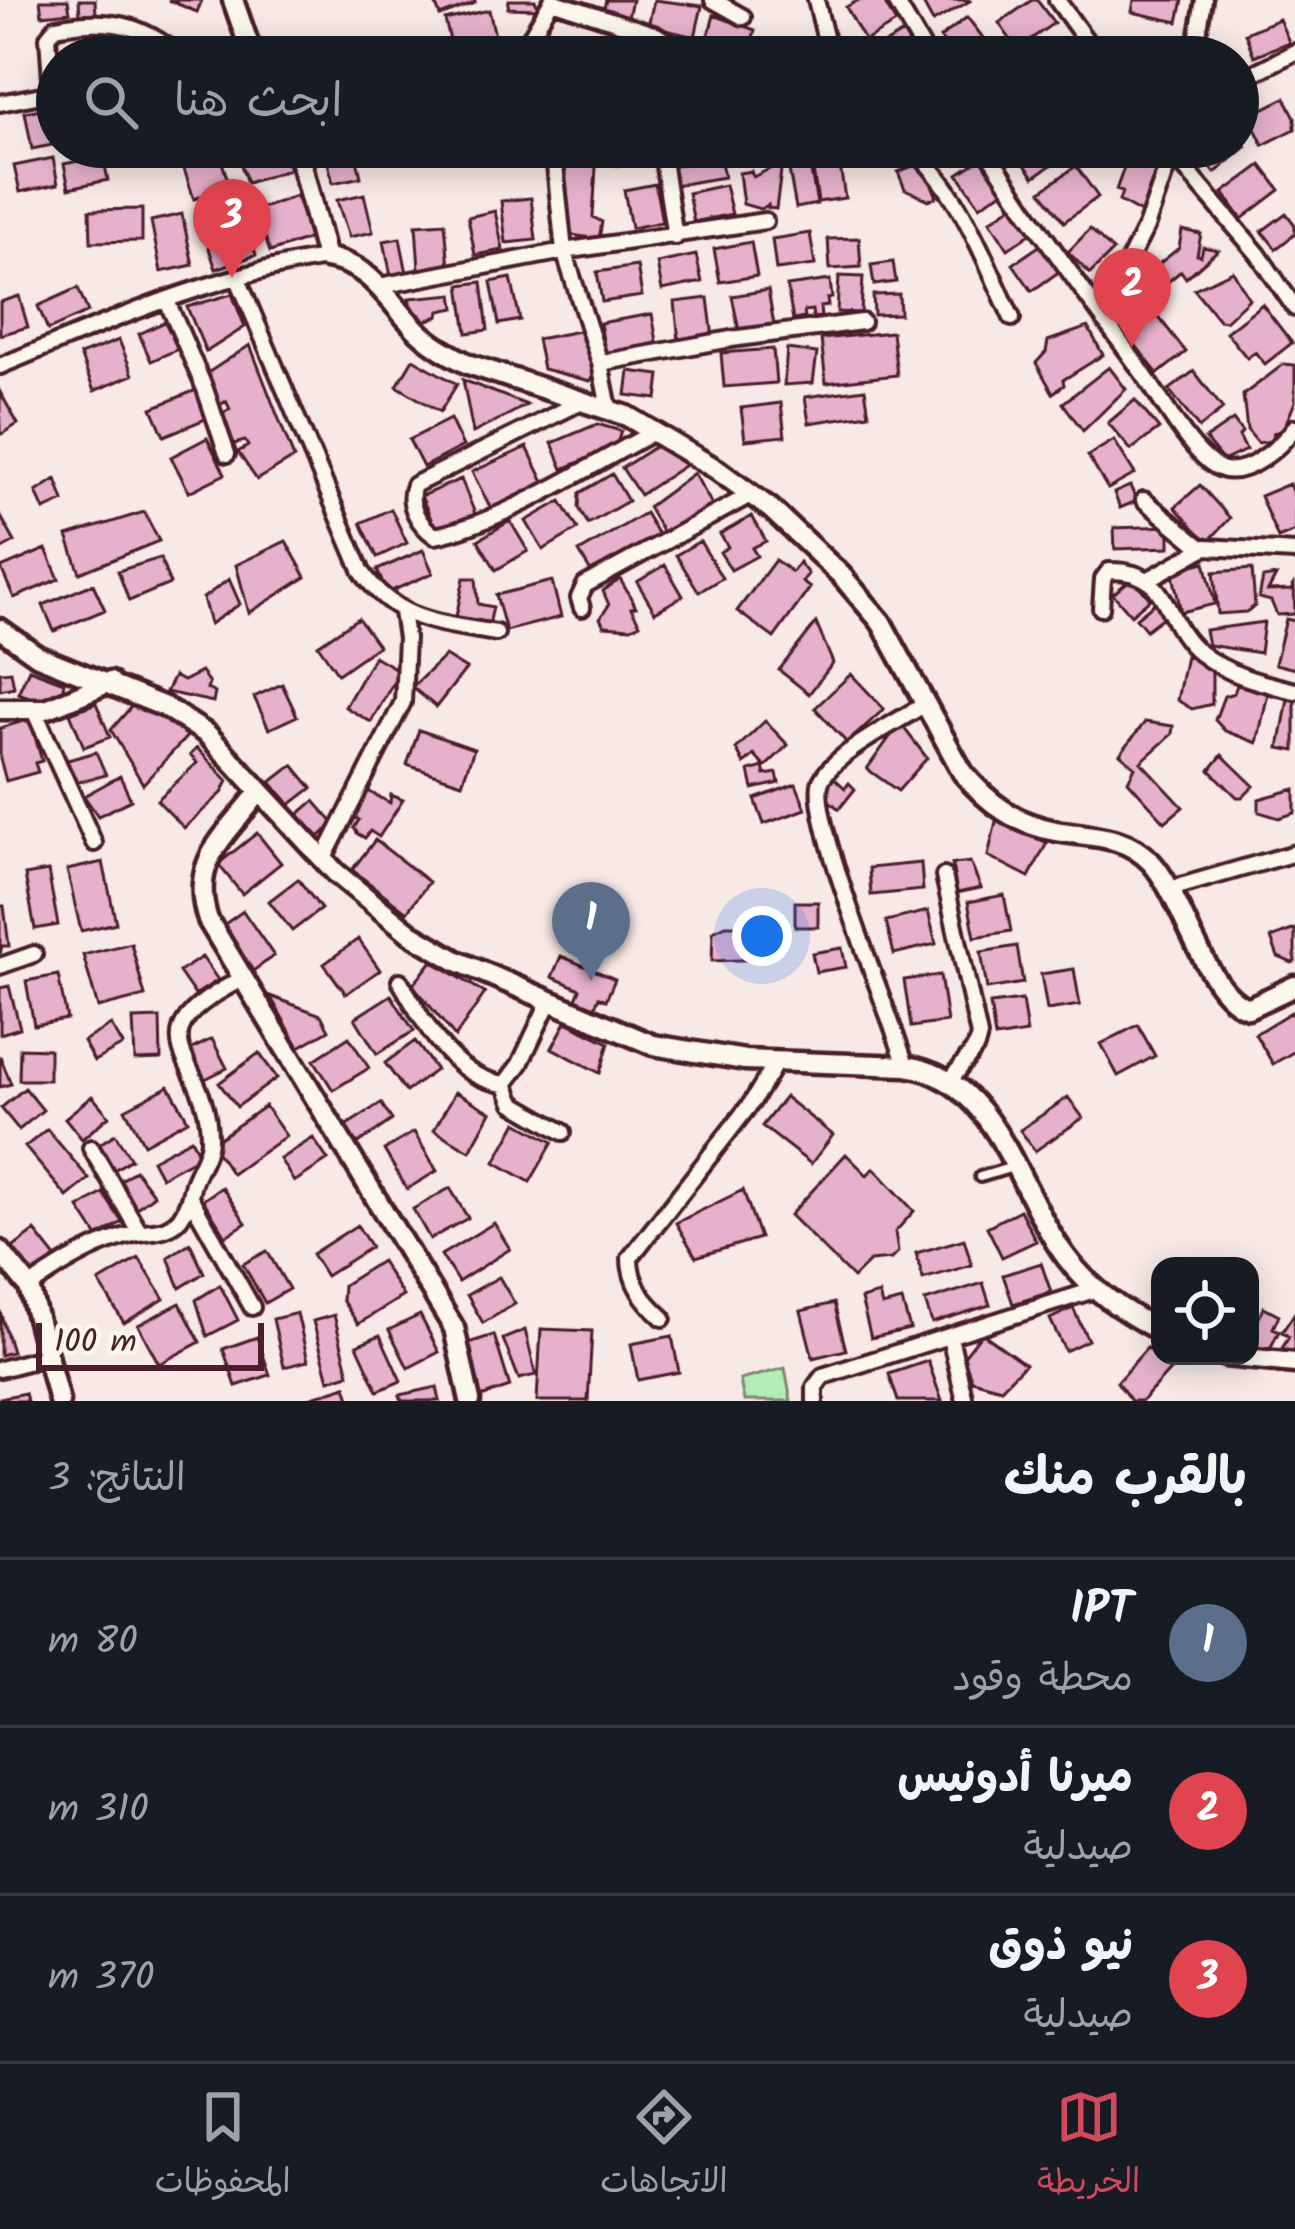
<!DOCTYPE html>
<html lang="ar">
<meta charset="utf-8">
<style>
:root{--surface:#171b24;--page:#242831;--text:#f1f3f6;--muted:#9ea1a6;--line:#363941;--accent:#d1495b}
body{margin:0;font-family:Kalam,"Playpen Sans Arabic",sans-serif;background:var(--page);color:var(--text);direction:rtl}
.controls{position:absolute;right:36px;bottom:36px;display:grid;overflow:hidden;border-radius:24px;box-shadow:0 6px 30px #0003}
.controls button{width:108px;height:108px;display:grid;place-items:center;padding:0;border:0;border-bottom:3px solid var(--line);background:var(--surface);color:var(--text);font:60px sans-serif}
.scale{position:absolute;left:36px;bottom:30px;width:228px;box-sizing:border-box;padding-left:12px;border:6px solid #4a1f2b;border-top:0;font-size:33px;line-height:42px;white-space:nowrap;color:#4a1f2b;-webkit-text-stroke:9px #fbf7ec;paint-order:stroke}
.you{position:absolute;left:762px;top:936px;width:42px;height:42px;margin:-30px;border:9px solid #fff;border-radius:50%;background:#1a73e8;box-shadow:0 0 0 18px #1a73e833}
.badge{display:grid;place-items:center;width:78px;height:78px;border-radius:50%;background:var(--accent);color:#fff;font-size:39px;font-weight:700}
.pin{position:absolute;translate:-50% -99px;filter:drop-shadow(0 3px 6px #0008)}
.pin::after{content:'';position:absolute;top:63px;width:42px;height:36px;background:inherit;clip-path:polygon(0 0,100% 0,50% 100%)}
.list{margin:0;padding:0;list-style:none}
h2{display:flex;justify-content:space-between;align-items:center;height:156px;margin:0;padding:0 48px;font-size:51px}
h2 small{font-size:39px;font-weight:400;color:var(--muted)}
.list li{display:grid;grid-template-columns:78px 1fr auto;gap:36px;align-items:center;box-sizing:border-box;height:168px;padding:0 48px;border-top:3px solid var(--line)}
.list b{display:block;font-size:45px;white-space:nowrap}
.list p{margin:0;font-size:39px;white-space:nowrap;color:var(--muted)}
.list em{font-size:39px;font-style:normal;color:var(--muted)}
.icon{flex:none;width:66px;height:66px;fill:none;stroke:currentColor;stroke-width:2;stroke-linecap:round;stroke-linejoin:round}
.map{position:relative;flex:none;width:1295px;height:1401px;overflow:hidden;direction:ltr}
.search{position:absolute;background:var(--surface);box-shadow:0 6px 30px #0003;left:36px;right:36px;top:36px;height:132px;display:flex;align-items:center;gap:30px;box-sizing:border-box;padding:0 42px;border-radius:66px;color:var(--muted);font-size:45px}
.sheet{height:660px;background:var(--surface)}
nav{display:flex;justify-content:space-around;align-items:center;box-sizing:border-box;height:168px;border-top:3px solid var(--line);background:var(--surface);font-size:33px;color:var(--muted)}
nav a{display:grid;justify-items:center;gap:6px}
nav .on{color:var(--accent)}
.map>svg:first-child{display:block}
.green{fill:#b0eeb5;stroke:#7d8670;stroke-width:3}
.building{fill:#e6b1cc;stroke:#4a1f2b;stroke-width:3}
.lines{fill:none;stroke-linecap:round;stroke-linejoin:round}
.service-casing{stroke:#4a1f2b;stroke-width:16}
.minor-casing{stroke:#4a1f2b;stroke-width:22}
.tertiary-casing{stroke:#4a1f2b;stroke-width:27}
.service{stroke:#fbf7ec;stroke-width:8}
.minor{stroke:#fbf7ec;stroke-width:14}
.tertiary{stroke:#fbf7ec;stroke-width:18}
</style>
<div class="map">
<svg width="1295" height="1401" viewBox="0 0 1295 1401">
<rect width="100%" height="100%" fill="#f7e9e6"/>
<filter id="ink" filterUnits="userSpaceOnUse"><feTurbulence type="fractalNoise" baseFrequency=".00833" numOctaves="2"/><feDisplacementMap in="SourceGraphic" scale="24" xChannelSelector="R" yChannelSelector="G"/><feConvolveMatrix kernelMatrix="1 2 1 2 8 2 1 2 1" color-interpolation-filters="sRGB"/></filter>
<g filter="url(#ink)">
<path class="green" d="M785,1368L791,1401H744L740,1380Z"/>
<path class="building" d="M40,0H68L70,12L42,15Z
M79,0H95L96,14L80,15Z
M168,0H202L197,12Z
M434,0H475V3L440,16Z
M509,0H535L538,9L508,8Z
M606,0H632L627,21L603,12Z
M654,0L702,6L695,37L648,26Z
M859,0H883L896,23L865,41L846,7Z
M921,0H969L970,1L933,22Z
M1032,0H1037L1054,23L1017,49L999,23Z
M1134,0H1183L1178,22L1132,12Z
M489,10L499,53L454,57L445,20Z
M714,15L755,30L748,57L705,48Z
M967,17L984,39L962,57H956L940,38Z
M1279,19L1289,42L1254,56L1245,33Z
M903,33L917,57H866L865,56Z
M571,34L589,40L590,48L558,55L540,53V41L545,36Z
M125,41L148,57H120Z
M94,48V57H61L60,49Z
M1285,98L1295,117V129L1263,145L1249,116Z
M52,107L57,144L32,149L25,112Z
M1238,137L1246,147L1215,173L1194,148L1238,147Z
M115,147H156L158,154L117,160Z
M190,147H217L230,187L194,199L178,151Z
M235,147H283L290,169L247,183Z
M341,147H354L361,177L333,183L325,151Z
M566,147L597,151L593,217L602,222L599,239L564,234Z
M615,147H649L650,161L617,165Z
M850,147L870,148L865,162L847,155Z
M1019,147H1067L1070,152L1034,177L1014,150Z
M838,153L845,198L818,202L811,157Z
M808,155L817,204L796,208L787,159Z
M103,156L108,180L69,188L64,164Z
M720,157L724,177L676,185L672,166Z
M53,158L58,184L20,192L14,166Z
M982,158L1004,190L980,206L958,174Z
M1127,159L1156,169L1141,213L1119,201L1122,192L1116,190Z
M922,162L937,197L929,200L905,189L898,172Z
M782,163L776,209L768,208V205L760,209L743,204L739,173L751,171L753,177Z
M1261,165L1280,190L1242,219L1223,193Z
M1076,166L1098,197L1064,222L1041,191Z
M655,184L662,222L631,228L624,190Z
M725,185L732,214L694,222L688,193Z
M364,194L373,232L349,237L337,200Z
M296,196L311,238L270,252L256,210Z
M531,198L536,240L506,243L501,201Z
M1015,204L1033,232L1008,249L990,221Z
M142,209V241L91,242L90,210Z
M495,211L503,250L475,255L468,217Z
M1286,213L1295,225V234L1276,249L1262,231Z
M182,214L193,265L161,272L151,221Z
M242,214L256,255L216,269L202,228Z
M445,223L449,267L419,269L416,225Z
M1090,229L1113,251L1090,274L1068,252Z
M1182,230L1201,234L1197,255L1201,256L1203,247L1218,250L1186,278L1181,271L1163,286L1150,271L1179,248Z
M810,233L815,265L776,270L772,239Z
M400,238L407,273L391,276L384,241Z
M859,238L861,267L830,269L828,239Z
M751,242L757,276L720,282L714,249Z
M1042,244L1060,271L1032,291L1013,264Z
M696,255L702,282L662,290L657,263Z
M893,262L896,282L874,285L871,265Z
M637,266L642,296L602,302L597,272Z
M1233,271L1249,299L1225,321L1219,320L1194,289Z
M839,276L863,277L861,313L837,312Z
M511,278L520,320L499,324L491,282Z
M830,280L832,298L827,299L828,306L820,307L821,317L813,318L812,310L804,311L805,318L793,320L787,286Z
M482,282L488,330L467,333L460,285Z
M78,288L88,312L48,330L38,306Z
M768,290L774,325L739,331L732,296Z
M232,294L245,327L206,352L187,307Z
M453,294L455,308L440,311L439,316L422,322L420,315H413L409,298Z
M899,294L900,314L874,315L873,295Z
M19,296L28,327L0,335V302Z
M708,298L713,338L679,342L675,302Z
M1262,304L1292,343L1265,364L1255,352L1247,358L1226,332Z
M652,314L658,347L606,357L600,323Z
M1157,315L1186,352L1158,374L1129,337Z
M165,322L178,349L151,361L139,334Z
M1088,327L1103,355L1063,380L1064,385L1053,393L1036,363L1046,352L1048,341Z
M579,331L595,374L590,381L543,369L537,339Z
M892,332L897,375L826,383L821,339Z
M119,340L133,375L94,391L80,355Z
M250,345L294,458L257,480L238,452L248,446L245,441L234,444L223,413L230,409L226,401L219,406L206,374Z
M773,349L776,383L724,387L721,353Z
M787,349L817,353L813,383L784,385Z
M413,359L457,384L440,412L397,386Z
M1284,364L1295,365V402L1283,430L1273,433L1271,441L1258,443L1247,430L1243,395Z
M1109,367L1126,389L1083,431L1063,403Z
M629,371L660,375L657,399L626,395Z
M1194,371L1223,409L1199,428L1169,390Z
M463,380L527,405L473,433Z
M865,389L869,414L809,423L805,397Z
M196,390L208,418L164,436L152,408Z
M0,392L18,424L0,435Z
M1135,400L1159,429L1131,450L1108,423Z
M781,403L785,436L745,440L741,408Z
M450,419L463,446L423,467L409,440Z
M1233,420L1242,432L1239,436L1246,450L1223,461L1205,439Z
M597,424L621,431L616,447L563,469L552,443Z
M207,438L225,474L189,492L171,457Z
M1114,440L1135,474L1108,489L1088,456Z
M656,446L690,462L640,495L622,468Z
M527,447L544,482L491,509L472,472Z
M694,473L714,508L664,535L648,507Z
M612,474L628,501L588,524L579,508L580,493Z
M56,479L64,501L44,510L36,492Z
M461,479L476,516L436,530L421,496Z
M1289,484L1295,498V531L1278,538L1260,496Z
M1200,485L1230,518L1207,543L1175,507Z
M1130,486L1137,501L1120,508L1114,493Z
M561,501L578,529L543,550L526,521Z
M391,509L407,543L377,557L361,523Z
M144,512L159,541L80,573L67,536Z
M645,513L660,538L594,577L579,552Z
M0,515L15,542L0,550Z
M752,516L766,541L752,548L757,556L731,570L720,552L728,547L720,534Z
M510,521L528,551L496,570L478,540Z
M1170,526V547L1115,549L1114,528Z
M286,541L306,577L249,613L236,565Z
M700,541L722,578L699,592L676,555Z
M46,549L59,579L14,598L1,568Z
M423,550L433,573L387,593L377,570Z
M160,558L170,584L129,601L118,571Z
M775,560L792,572L799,562L808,574L802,582L810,588L774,638L737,611Z
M1205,562L1215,604L1181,612L1172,570Z
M665,565L683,596L655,612L637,582Z
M1252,569L1255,606L1246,612L1218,614L1214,572Z
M1276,576L1268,591L1291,590L1294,585L1295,614L1277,615L1271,601L1259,598L1263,578Z
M464,578H476L478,604L493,607L489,625L456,617Z
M1132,578L1150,599L1131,615L1113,594Z
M229,579L240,604L210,624L203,598Z
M620,579L636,607L631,608L640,624L631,628L604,626L600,618L609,605L603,591Z
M552,581L561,617L506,631L496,595Z
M93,584L105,610L54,631L43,605Z
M1157,601L1167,614L1146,630L1136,618Z
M358,618L378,646L338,674L318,645Z
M1286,619L1295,621V669L1275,664Z
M1264,622L1260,653L1208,645L1205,630Z
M816,623L833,663L809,694L779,670Z
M374,656L400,671L371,722L345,707Z
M445,656L466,669L436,707L412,687Z
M1186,656L1212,667V704L1192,709L1177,700Z
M29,669L64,682L62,692L49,704L18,693Z
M11,671L14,687L0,690V672Z
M201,672L209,684L207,689L215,693L213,702L166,692L174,676L183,681Z
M851,674L884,709L847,743L815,708Z
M282,684L297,716L269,729L254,697Z
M1237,685L1268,693L1257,743L1225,731L1215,720L1224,696L1234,693Z
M1288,699L1295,700V751L1279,748Z
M137,700L190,733L143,784L111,730Z
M96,703L110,737L84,747L70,713Z
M30,719L42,761L35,763L38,772L6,781L0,759V728Z
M765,721L788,745L765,767L754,755L744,764L736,749Z
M1145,722L1173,726L1172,734L1141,762L1183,807L1165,822L1128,781L1135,767L1120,754Z
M900,723L927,758L898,791L867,769Z
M419,730L474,749L462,783L407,765Z
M197,748L228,781L222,793L184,828L157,800L197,763L190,755Z
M96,752L106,775L75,783L64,761Z
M1222,755L1254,786L1243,797H1237L1210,770Z
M293,765L312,788L290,805L271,782Z
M763,767L765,775L777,773L779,783L753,789L749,771Z
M120,776L131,800L98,816L84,796Z
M834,778L845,788L849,783L855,789L839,809L821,794Z
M796,784L806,809L764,824L755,799Z
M1295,789V813L1279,818L1259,812V799Z
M366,790L390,803L391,795L403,800L379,837L370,831L365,838L358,834L354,828L359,820L350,814Z
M314,801L334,824L313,842L293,819Z
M997,817L1047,843L1029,877L988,856Z
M257,833L281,863L242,894L218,864Z
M375,840L429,882L407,912L352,870Z
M103,862L116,923L81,931L67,870Z
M970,862L981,888L957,893L952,864Z
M921,863L923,890L871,895L869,868Z
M48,871L58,925L35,929L25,875Z
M298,879L321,909L292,931L269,901Z
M1004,895L1011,931L975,937L968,902Z
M795,902H818V927H795Z
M0,906H4L9,946H2L0,954Z
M243,911L274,956L253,971L222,926Z
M928,911L936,944L894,954L886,921Z
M726,925H769V959L712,961L713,931Z
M1295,929V962L1292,963L1278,957L1271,938Z
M358,939L380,970L346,994L324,964Z
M131,943L145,996L98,1008L83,955Z
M1017,946L1023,983L987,989L981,952Z
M842,948L846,967L816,972L812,953Z
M561,956L615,979L606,1000L599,997L594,1009L575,1001L580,989L552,977Z
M202,957L218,980L195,995L179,972Z
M432,961L485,993L455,1037L413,985Z
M1074,969L1080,1005L1047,1010L1041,974Z
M58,975L67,1019L34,1025L26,981Z
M940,975L947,1022L911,1027L904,980Z
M9,986L20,1028L0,1034V988Z
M391,995L414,1031L377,1054L355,1018Z
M270,996L321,1015L329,1030L299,1047Z
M1022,1000L1027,1033L995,1038L990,1004Z
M1291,1012L1295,1019V1051L1273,1064L1255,1034Z
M160,1018L161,1059L135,1060L133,1019Z
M566,1022L609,1043L600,1073L552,1048Z
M111,1025L123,1045L94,1061L83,1041Z
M1138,1025L1155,1056L1118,1076L1101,1044Z
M349,1037L369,1068L333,1090L314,1060Z
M212,1039L227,1068L205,1079L190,1050Z
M415,1041L436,1070L406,1092L385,1063Z
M20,1048L49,1049V1080H19Z
M259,1053L277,1078L237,1107L219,1083Z
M0,1056L11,1084L0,1087Z
M169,1086L188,1120L144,1144L125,1109Z
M25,1088L43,1110L19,1130L1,1108Z
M455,1092L491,1112L470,1151L434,1130Z
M92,1096L109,1116L82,1139L65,1118Z
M785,1097L833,1135L811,1164L762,1126Z
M1068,1097L1083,1118L1035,1151L1020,1130Z
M381,1103L392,1120L356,1145L344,1127Z
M265,1106L286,1136L232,1174L211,1144Z
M517,1122L553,1142L530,1182L495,1162Z
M47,1129L89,1179L67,1197L25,1147Z
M414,1132L437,1171L407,1189L384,1150Z
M115,1134L131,1159L111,1172L95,1147Z
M313,1138L328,1160L294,1182L280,1159Z
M191,1139L200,1156L161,1177L152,1160Z
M846,1154L867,1175L874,1168L914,1211L895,1232L898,1252L891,1259L870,1261L853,1278L790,1215Z
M135,1170L154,1195L134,1210L115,1185Z
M222,1187L246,1223L226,1236L203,1200Z
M450,1188L468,1218L430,1239L413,1209Z
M743,1190L760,1238L696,1257L676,1223Z
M103,1193L122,1222L98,1237L79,1208Z
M1020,1210L1036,1241L1002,1257L987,1227Z
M494,1223L510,1249L458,1282L441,1255Z
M357,1225L371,1247L326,1276L312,1254Z
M35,1231L57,1259L33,1278L11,1249Z
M964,1239L972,1265L923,1279L916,1253Z
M190,1243L204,1273L180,1288L168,1257Z
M267,1251L289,1289L265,1303L243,1264Z
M139,1258L164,1299L124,1323L99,1282Z
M381,1261L403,1296L358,1324L342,1300L343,1285Z
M1041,1263L1051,1292L1013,1304L1003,1275Z
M499,1277L515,1304L483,1323L467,1295Z
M983,1283L990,1305L932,1323L925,1301Z
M220,1285L238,1320L207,1336L196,1300Z
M879,1294L882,1306L902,1301L910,1329L871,1338L861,1299Z
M180,1303L200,1342L159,1364L138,1325Z
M834,1303L846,1350L813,1358L801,1311Z
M1264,1307L1279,1315L1273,1328L1279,1331L1265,1359L1250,1352V1336Z
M1073,1308L1088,1340L1065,1351L1050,1319Z
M0,1311L12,1352L0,1355Z
M297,1313L308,1361L284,1367L273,1319Z
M1294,1314L1295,1348L1288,1359L1279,1353L1289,1337L1282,1332Z
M334,1315L349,1374L329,1380L313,1321Z
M420,1315L439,1352L408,1368L389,1330Z
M541,1329L592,1331L588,1401H537Z
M525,1330L536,1375L519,1379L503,1339Z
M982,1333L1025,1364L1001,1388L972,1380L963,1357Z
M380,1335L401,1381L378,1391L357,1345Z
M494,1335L510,1387L481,1397L465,1344Z
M672,1336L679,1372L638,1380L631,1344Z
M257,1337L270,1375L236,1386L223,1349Z
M1147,1348L1175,1365L1142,1401H1131L1117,1382Z
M928,1361L942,1401H898L889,1374Z
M346,1386L351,1401H303V1400Z
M437,1387L440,1401H402L400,1395Z
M25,1393L27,1401H0V1398Z"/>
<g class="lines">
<defs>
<path id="service" d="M980,1177L1013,1167"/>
<path id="minor" d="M713,0L743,17
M816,0L830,57
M895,0L928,57
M1057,0L1098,57
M552,1L656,35L675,47L672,57
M225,57L247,45
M534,57L531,36L552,0
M1194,57L1204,0
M1238,81L1295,52
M0,103L52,93L48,37L56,27C108,17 141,23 181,57
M553,147L564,251L600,363L609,408
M661,147L675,237
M910,147C961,191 984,259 1012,318
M985,147C1034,226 1090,299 1144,375C1161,399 1193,457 1219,468C1245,480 1281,446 1295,427
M1167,147L1258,254L1295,308
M238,279L362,572C396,622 440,623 496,633
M380,286L564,251L765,221
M167,301L205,389L227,454
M1101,315L1146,227L1174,147
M600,363L731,339L862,322
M0,366C105,323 213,274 326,258
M583,401L414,485C406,504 419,525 435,536C504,522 591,465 654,432
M1144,500L1202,548
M1149,579L1206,547L1295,552
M582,608L579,598L585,585L752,494
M1101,608L1103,579L1109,571C1174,570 1159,620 1200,653C1228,675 1261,683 1295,691
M33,708L94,843
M323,860L403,702L406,638L402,612
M944,876L979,1036L976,1047L950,1081
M1170,889L1295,853
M0,966L34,954
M400,981C425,1023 451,1078 505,1084L520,1064L549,1002
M906,1066C892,1018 807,815 821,781C834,753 898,722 925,704
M505,1084L513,1103L563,1132
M91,1148L140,1233
M190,1197L252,1307
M29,1287C62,1264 97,1242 138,1233C154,1230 168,1232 180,1218C188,1207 190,1195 193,1183C198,1168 209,1155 209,1139C210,1055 124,1039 242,979
M663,1318C645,1302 630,1284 630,1258L752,1102L777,1061
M950,1337L965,1401
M0,1369L50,1356
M815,1401V1387L823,1376L1094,1290"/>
<path id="tertiary" d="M233,0L253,57
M297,147L326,258C373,264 389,304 420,333C434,346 451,355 468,364L627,416L716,469L771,509L841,575L881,622L963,773C988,803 1016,824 1056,831C1091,837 1124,834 1151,862C1183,896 1205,995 1248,1008L1295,986
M0,629L38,656L165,707L207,734L336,873L411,934L457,961L653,1045L745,1060L906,1066C998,1079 1018,1193 1066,1257C1090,1290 1124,1312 1160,1331
M0,709H46L110,682
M259,792C227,835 188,861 208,920L454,1328L470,1401
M0,1251L29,1287L59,1401
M1225,1356L1295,1363"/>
</defs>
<use href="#service" class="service-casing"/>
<use href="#minor" class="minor-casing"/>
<use href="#tertiary" class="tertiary-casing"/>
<use href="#service" class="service"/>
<use href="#minor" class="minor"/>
<use href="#tertiary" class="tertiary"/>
</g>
</g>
</svg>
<div class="controls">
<button><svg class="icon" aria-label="locate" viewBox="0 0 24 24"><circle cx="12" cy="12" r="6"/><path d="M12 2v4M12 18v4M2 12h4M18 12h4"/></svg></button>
</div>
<div class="scale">100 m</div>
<div class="you"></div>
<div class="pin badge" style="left:591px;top:981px;background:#5c6f8a">1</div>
<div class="pin badge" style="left:1132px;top:347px;background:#e0444e">2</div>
<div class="pin badge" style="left:232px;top:278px;background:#e0444e">3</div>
<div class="search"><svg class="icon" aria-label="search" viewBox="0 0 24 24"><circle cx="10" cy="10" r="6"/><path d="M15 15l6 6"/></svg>ابحث هنا</div>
</div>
<section class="sheet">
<h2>بالقرب منك<small>النتائج: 3</small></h2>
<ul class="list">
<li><span class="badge" style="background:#5c6f8a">1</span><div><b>IPT</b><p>محطة وقود</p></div><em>80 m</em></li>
<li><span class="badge" style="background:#e0444e">2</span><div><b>ميرنا أدونيس</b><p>صيدلية</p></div><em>310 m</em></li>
<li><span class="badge" style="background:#e0444e">3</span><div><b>نيو ذوق</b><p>صيدلية</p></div><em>370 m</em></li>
</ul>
</section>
<nav>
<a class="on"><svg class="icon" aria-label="map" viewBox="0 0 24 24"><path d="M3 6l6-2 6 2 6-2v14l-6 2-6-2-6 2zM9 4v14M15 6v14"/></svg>الخريطة</a>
<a><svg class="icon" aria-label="directions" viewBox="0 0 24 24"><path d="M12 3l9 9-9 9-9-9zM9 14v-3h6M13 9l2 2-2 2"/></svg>الاتجاهات</a>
<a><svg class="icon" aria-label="saved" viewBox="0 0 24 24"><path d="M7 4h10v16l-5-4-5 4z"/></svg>المحفوظات</a>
</nav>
